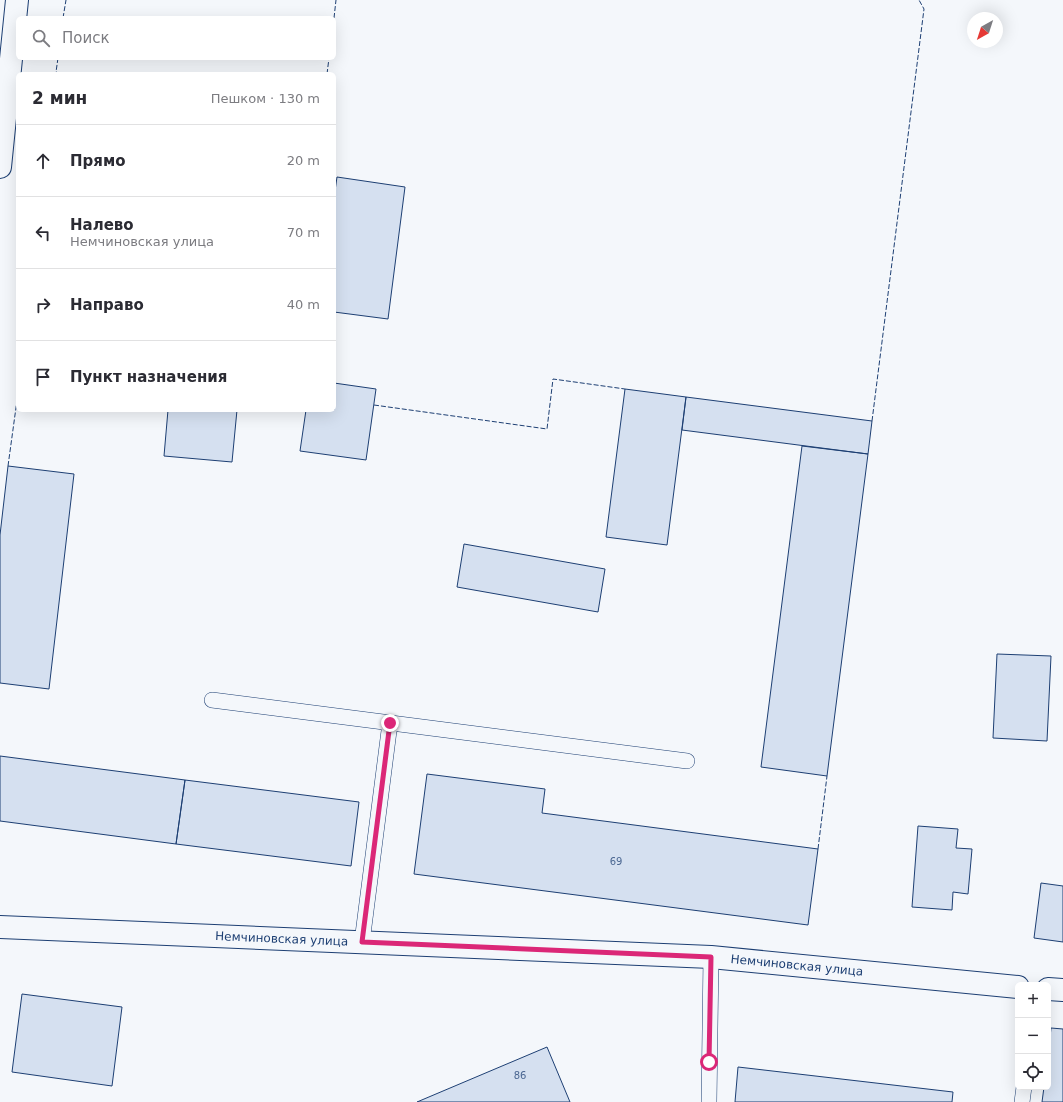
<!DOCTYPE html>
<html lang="ru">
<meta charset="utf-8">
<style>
:root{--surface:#fff;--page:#f2f2f3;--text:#2b2b33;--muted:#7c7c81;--line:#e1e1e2}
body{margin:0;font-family:"DejaVu Sans",sans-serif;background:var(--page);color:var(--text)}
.controls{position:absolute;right:12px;bottom:12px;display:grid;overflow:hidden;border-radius:6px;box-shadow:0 4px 16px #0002}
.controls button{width:36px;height:36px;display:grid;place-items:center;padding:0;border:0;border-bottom:1px solid var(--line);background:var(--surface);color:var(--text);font:20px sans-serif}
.compass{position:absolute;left:967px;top:12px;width:36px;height:36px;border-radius:50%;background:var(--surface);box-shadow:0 4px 16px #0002;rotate:219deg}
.stop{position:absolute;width:12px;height:12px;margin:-9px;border:3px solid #db2777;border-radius:50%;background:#fff}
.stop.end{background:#db2777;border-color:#fff;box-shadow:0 1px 4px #0008}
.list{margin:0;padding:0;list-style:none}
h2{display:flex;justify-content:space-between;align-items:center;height:52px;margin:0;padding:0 16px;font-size:17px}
h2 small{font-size:13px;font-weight:400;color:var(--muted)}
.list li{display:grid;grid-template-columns:26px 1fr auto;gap:12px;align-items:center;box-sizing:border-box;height:72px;padding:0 16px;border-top:1px solid var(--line)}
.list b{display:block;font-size:15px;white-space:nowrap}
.list p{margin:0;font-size:13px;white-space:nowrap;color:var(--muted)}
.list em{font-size:13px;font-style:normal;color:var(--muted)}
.icon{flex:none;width:22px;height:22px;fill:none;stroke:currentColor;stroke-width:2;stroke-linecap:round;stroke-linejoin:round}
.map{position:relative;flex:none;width:1063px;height:1102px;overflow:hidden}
.search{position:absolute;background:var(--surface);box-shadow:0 4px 16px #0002;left:16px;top:16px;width:320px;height:44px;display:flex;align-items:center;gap:10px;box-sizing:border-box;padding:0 14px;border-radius:6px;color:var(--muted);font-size:15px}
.panel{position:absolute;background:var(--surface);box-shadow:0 4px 16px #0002;left:16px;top:72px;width:320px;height:340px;border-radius:6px}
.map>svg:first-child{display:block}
.building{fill:#d5e0f0;stroke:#1d3f73}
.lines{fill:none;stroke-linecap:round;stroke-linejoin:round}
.lane-casing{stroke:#1d3f73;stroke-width:16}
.street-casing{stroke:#1d3f73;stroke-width:24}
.secondary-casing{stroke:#1d3f73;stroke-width:24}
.lane{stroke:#f4f7fb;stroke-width:15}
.street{stroke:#f4f7fb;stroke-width:22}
.secondary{stroke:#f4f7fb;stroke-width:22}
.fence{stroke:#1d3f73;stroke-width:1;stroke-dasharray:5 2;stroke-linecap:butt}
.route{stroke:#db2777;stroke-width:5}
.labels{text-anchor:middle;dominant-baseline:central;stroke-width:3;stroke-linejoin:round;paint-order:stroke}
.number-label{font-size:10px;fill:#4b6792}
.street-label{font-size:12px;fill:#1d3f73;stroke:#f4f7fb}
</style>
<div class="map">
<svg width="1063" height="1102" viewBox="0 0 1063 1102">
<rect width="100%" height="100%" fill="#f4f7fb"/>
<path class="building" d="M337,177L405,187L388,319L334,312V198Z
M334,383L376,389L366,460L300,451L306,410H334Z
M625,389L686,397L667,545L606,537Z
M686,397L872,421L868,454L682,430Z
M168,410H237L232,462L164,456Z
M802,446L868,454L827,776L761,767Z
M8,466L74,474L49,689L0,683V535Z
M464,544L605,569L598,612L457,587Z
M997,654L1051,656L1047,741L993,738Z
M0,756L185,780L176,844L0,821Z
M427,774L545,789L542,813L818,849L808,925L414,874Z
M185,780L359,802L351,866L176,844Z
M918,826L958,829L956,848L972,849L968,894L953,892L952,910L912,907Z
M1041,883L1063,886V942L1034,938Z
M22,994L122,1007L112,1086L12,1072Z
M1051,1028L1063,1029V1102H1042L1044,1087H1048V1056Z
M547,1047L570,1102H417Z
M738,1067L953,1092L952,1102H735Z"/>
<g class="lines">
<defs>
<path id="lane" d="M212,700L687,761
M362,942L390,723
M709,1102L711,957
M1022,1102L1024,1087"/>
<path id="street" d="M0,167L17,0"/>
<g id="secondary">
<path id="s1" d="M0,927L711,957L1018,987"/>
<path d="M1048,989L1063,990"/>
</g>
</defs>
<use href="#lane" class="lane-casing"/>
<use href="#street" class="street-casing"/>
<use href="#secondary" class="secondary-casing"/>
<use href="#lane" class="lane"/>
<use href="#street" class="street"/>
<use href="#secondary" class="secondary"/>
<path class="fence" d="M63,18L66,0
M334,18L336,0
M58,58L56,72L61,74
M327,74L329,58
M374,405L547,429L553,379L625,389
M872,421L924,9L919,0
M8,466L18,393
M818,849L827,776"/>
</g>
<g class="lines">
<path class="route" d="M390,723L362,942L711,957L709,1062"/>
</g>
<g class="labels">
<g class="number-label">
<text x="616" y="861">69</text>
<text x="520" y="1075">86</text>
</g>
<g class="street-label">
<text stroke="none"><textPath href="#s1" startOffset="282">Немчиновская улица</textPath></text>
<text stroke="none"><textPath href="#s1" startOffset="798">Немчиновская улица</textPath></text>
</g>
</g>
</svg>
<div class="controls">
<button>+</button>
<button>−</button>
<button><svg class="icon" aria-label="locate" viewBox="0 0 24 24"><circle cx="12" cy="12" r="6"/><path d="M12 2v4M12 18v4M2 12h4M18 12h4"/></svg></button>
</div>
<svg class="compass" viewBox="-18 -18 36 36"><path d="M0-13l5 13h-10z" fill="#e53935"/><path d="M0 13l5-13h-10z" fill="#7c7c81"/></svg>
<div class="stop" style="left:709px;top:1062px"></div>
<div class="stop end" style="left:390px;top:723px"></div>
<div class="search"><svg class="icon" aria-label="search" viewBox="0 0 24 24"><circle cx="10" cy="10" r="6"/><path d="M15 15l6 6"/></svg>Поиск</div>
<section class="panel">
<h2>2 мин<small>Пешком · 130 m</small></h2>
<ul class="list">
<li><svg class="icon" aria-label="ahead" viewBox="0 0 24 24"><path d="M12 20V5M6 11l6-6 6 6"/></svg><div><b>Прямо</b></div><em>20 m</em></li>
<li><svg class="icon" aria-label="left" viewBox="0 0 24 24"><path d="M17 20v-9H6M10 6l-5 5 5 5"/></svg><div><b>Налево</b><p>Немчиновская улица</p></div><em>70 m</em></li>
<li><svg class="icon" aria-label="right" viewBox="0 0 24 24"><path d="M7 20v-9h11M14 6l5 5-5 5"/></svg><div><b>Направо</b></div><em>40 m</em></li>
<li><svg class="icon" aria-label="arrive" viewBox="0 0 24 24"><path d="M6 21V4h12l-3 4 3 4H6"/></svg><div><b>Пункт назначения</b></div></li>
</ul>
</section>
</div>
